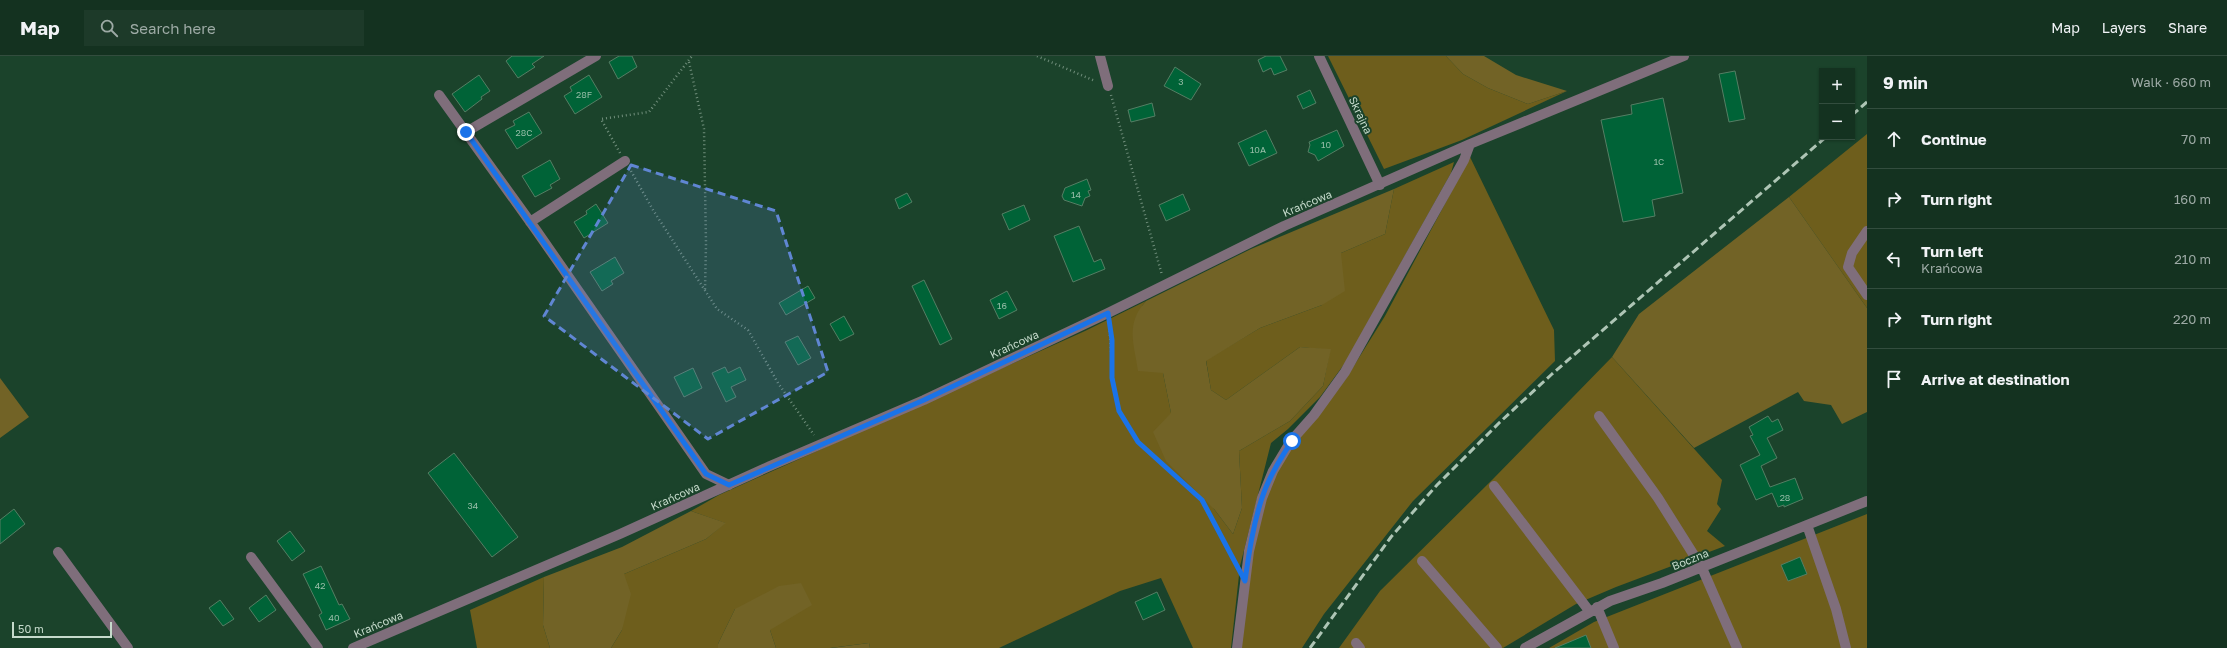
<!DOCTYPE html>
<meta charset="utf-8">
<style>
:root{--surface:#143220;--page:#1d3a29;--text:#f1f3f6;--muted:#9daaa5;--line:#334d3e}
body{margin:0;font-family:"Golos Text",sans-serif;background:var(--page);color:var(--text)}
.controls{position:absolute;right:12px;top:12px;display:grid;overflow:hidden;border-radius:0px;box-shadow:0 1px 3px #0004}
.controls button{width:36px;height:36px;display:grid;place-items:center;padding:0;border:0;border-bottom:1px solid var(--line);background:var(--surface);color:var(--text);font:20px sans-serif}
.scale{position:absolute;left:12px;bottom:10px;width:100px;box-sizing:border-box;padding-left:4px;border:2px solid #c5dacb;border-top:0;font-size:11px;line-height:14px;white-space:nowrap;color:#c5dacb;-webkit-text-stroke:3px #1b432b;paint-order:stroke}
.stop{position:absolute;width:12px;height:12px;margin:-9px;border:3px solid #1a73e8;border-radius:50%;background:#fff}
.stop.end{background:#1a73e8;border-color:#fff;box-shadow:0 1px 4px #0008}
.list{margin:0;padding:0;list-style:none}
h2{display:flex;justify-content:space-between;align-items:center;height:52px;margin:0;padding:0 16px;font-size:17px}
h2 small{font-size:13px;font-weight:400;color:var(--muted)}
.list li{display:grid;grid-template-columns:26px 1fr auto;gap:12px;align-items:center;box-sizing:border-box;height:60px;padding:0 16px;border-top:1px solid var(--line)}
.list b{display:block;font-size:15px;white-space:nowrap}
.list p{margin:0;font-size:13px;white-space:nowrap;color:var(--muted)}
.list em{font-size:13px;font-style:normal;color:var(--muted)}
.icon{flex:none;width:22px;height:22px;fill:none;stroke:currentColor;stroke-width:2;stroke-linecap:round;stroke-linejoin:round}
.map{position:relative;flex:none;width:1867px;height:592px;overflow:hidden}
header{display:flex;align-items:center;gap:24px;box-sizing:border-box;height:56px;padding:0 20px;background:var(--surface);border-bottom:1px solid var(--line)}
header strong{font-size:19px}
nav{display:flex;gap:22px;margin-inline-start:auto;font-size:14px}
.search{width:280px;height:36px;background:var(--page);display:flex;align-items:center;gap:10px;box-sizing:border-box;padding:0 14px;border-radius:0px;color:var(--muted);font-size:15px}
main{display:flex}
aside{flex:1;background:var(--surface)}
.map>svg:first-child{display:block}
.green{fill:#6e5e1c}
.forest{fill:#726326}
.building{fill:#006337;stroke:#557e64}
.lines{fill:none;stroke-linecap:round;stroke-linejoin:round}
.path{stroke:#708e7b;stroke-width:2.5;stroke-dasharray:1 3;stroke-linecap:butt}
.minor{stroke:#7f6e7b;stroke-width:10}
.rail{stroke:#aec5b5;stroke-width:3;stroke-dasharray:8 4;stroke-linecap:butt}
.route{stroke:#1a73e8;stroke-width:5}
.marked{fill:#6086d3;fill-opacity:0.2;stroke:#6086d3;stroke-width:3;stroke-dasharray:8 5;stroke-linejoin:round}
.labels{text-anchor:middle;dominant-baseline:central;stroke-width:4;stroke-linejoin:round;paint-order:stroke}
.number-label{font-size:9px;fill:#94bca6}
.street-label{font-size:11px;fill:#c5dacb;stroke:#1b432b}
</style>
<header>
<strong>Map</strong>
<div class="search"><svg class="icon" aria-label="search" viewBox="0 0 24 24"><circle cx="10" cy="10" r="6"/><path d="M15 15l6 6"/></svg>Search here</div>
<nav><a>Map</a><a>Layers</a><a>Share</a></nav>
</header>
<main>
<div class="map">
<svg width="1867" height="592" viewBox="0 0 1867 592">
<rect width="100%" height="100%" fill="#1b432b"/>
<path class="green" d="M1328,0H1446L1463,18L1488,32L1528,48L1567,35L1462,84L1384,113Z
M1867,78V252L1789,141Z
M1470,101L1554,274L1555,305L1413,445L1324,558L1302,592H1240L1250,509L1265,444L1279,408L1345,324L1385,260Z
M1454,106L1451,117L1345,307L1320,341L1288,373L1271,387L1240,510L1231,592H1193L1161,522L1120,535L999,592H870L869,587L830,592H776L770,574L735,553L718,588V592H611L622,574L624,518L706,483L725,467L691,455L719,439L1085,275L1146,245L1142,250L1163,317L1171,357L1214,453L1233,478L1242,452L1239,395L1290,365L1323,330L1330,294L1300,291L1226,344L1211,334L1206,304L1260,272L1322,249L1341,197L1385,178L1394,133Z
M1612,301L1722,424L1717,448L1721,453L1707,475L1725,490L1616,531L1576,548L1503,592H1339L1380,535L1493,423Z
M1867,458V592H1549L1594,566Z
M544,521L543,569L550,592H477L470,554Z"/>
<path class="forest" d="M1446,0H1484L1516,19L1567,35L1528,48L1488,32L1463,18Z
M1394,133L1385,178L1341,197L1345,235L1322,249L1260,272L1206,305L1211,334L1226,344L1300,291L1331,293L1323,330L1290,365L1239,395L1242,452L1233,478L1214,453L1166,405L1153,376L1171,357L1163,317L1138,315C1134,287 1125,268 1146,245L1251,193Z
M1789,141L1867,252V356L1842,368L1831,349L1804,345L1798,336L1694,392L1612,301L1639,258Z
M0,322L29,361L0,382Z
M691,455L726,467L706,483L624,518L631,538L622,574L611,592H550L543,569L544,521L622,491Z
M801,527L812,549L770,574L776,592H718V588L735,553L779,530Z
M869,587L870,592H830H831Z"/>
<path class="building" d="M512,0H544L532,8L535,11L518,22L506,5Z
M619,0H632L637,11L618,23L609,6Z
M1266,0H1280L1287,14L1274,19L1271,12L1263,16L1258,4Z
M1175,11L1201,28L1191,44L1164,30Z
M1735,15L1745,63L1729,66L1719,18Z
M479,19L490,35L481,41L482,43L465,56L452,38Z
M589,19L602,41L575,58L564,40L572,35L570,31Z
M1310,34L1316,47L1303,53L1297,40Z
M1663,42L1683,137L1652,144L1655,160L1623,166L1601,64L1632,58L1631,49Z
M1152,47L1155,60L1131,66L1128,54Z
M529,56L542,77L517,93L505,74L515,69L513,65Z
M1266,74L1277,97L1249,110L1238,87Z
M1337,74L1344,90L1318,105L1315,99L1308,96L1310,89L1309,86Z
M550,104L560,123L550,129L552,132L535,141L522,120Z
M1087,123L1091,134L1088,135L1090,140L1085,142L1082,150L1064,144L1062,140L1065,132Z
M907,137L912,146L899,153L895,143Z
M1183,138L1190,154L1166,165L1159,149Z
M596,148L608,167L584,182L574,166L587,158L586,155Z
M1024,149L1030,164L1009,174L1002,158Z
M1079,170L1094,206L1101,203L1105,213L1073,226L1054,180Z
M615,201L624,217L611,225L613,228L602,235L590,216Z
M924,224L952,283L940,289L912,230Z
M808,230L815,242L786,259L779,247Z
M1007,235L1017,254L999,263L990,244Z
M844,260L854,278L840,285L830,268Z
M798,280L811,302L798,309L785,286Z
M725,311L728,317L740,311L746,324L731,331L736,341L726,346L712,317Z
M693,312L702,332L684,341L674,321Z
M1768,360L1772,366L1778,363L1783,374L1767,382L1777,402L1761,410L1770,431L1795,422L1803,443L1784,451V449L1778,451L1772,437L1756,444L1740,409L1760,399L1750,380L1753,379L1749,371Z
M454,397L518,481L492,501L428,417Z
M14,453L25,468L0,488V464Z
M290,475L305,495L292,505L277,485Z
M1800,501L1807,518L1788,525L1781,509Z
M321,510L339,549L342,548L350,563L326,574L319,559L322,557L303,518Z
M1157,536L1165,554L1143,564L1135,546Z
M266,539L276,554L259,566L249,552Z
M220,544L234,563L223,570L209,552Z
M1586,579L1591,592H1555Z"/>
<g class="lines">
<path class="path" d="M1037,0L1095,25
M689,6L704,73L706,188L705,234
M1111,39L1162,219
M620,97L601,63L649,56L692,0
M631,115L653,154L717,253L748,274L778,327L814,379
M1109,267L1113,322L1119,355L1138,386L1201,444L1236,508"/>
<path class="minor" d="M1100,0L1108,30
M1319,0L1380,129
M439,39L536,174L706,418L729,429
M466,76L596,0
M530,166L625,105
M1867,175L1852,197L1848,211L1867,239
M1599,360L1658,442L1702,512L1737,592
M1494,430L1590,556
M1807,469L1836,553L1846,592
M58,496L128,592
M251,501L318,592
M1422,505L1497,592
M1597,551L1614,592
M1356,587L1360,592
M353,592L620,478L770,410L924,344L1108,257L1284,170L1470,88L1684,0
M1237,592L1249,495L1262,442L1273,415L1291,385L1314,359L1345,316L1464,104L1470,88
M1525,592L1610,545L1662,527L1867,445"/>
<path class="rail" d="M1852,59L1867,46
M1310,592L1391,481L1437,429L1500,366L1552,318L1826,81"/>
</g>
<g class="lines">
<path class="route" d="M466,76L706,418L729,429L924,344L1108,257L1112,284V322L1119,355L1138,386L1202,444L1245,525C1249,497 1253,469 1262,442C1268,422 1280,403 1292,385"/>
</g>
<path class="marked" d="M631,109L776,155L828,316L708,383L544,260Z"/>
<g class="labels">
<g class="number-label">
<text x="1181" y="25">3</text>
<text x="584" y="38">28F</text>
<text x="524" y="76">28C</text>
<text x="1326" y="88">10</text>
<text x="1258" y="93">10A</text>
<text x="1659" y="105">1C</text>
<text x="1076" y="138">14</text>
<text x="1002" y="249">16</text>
<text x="1785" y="441">28</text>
<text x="473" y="449">34</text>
<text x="320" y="529">42</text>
<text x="334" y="561">40</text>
</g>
<g class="street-label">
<text transform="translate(1361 59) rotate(65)">Skrajna</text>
<text transform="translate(1307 147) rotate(-23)">Krańcowa</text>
<text transform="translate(1014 288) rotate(-25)">Krańcowa</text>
<text transform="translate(675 440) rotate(-24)">Krańcowa</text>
<text transform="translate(1690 503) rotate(-22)">Boczna</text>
<text transform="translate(378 568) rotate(-23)">Krańcowa</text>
</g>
</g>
</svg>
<div class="controls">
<button>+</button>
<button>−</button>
</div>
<div class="scale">50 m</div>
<div class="stop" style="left:1292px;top:385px"></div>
<div class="stop end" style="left:466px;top:76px"></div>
</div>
<aside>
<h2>9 min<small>Walk · 660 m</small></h2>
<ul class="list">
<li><svg class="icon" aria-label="ahead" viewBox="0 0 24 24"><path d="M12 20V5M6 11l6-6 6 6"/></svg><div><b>Continue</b></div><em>70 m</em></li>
<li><svg class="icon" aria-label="right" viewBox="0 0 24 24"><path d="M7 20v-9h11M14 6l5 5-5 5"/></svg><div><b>Turn right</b></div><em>160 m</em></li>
<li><svg class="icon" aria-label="left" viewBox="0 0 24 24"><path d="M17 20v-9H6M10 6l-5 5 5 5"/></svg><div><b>Turn left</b><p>Krańcowa</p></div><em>210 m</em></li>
<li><svg class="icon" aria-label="right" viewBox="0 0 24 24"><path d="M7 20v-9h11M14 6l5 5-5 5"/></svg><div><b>Turn right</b></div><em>220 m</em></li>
<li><svg class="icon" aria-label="arrive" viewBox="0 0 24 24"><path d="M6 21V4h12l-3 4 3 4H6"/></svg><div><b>Arrive at destination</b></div></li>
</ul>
</aside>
</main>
